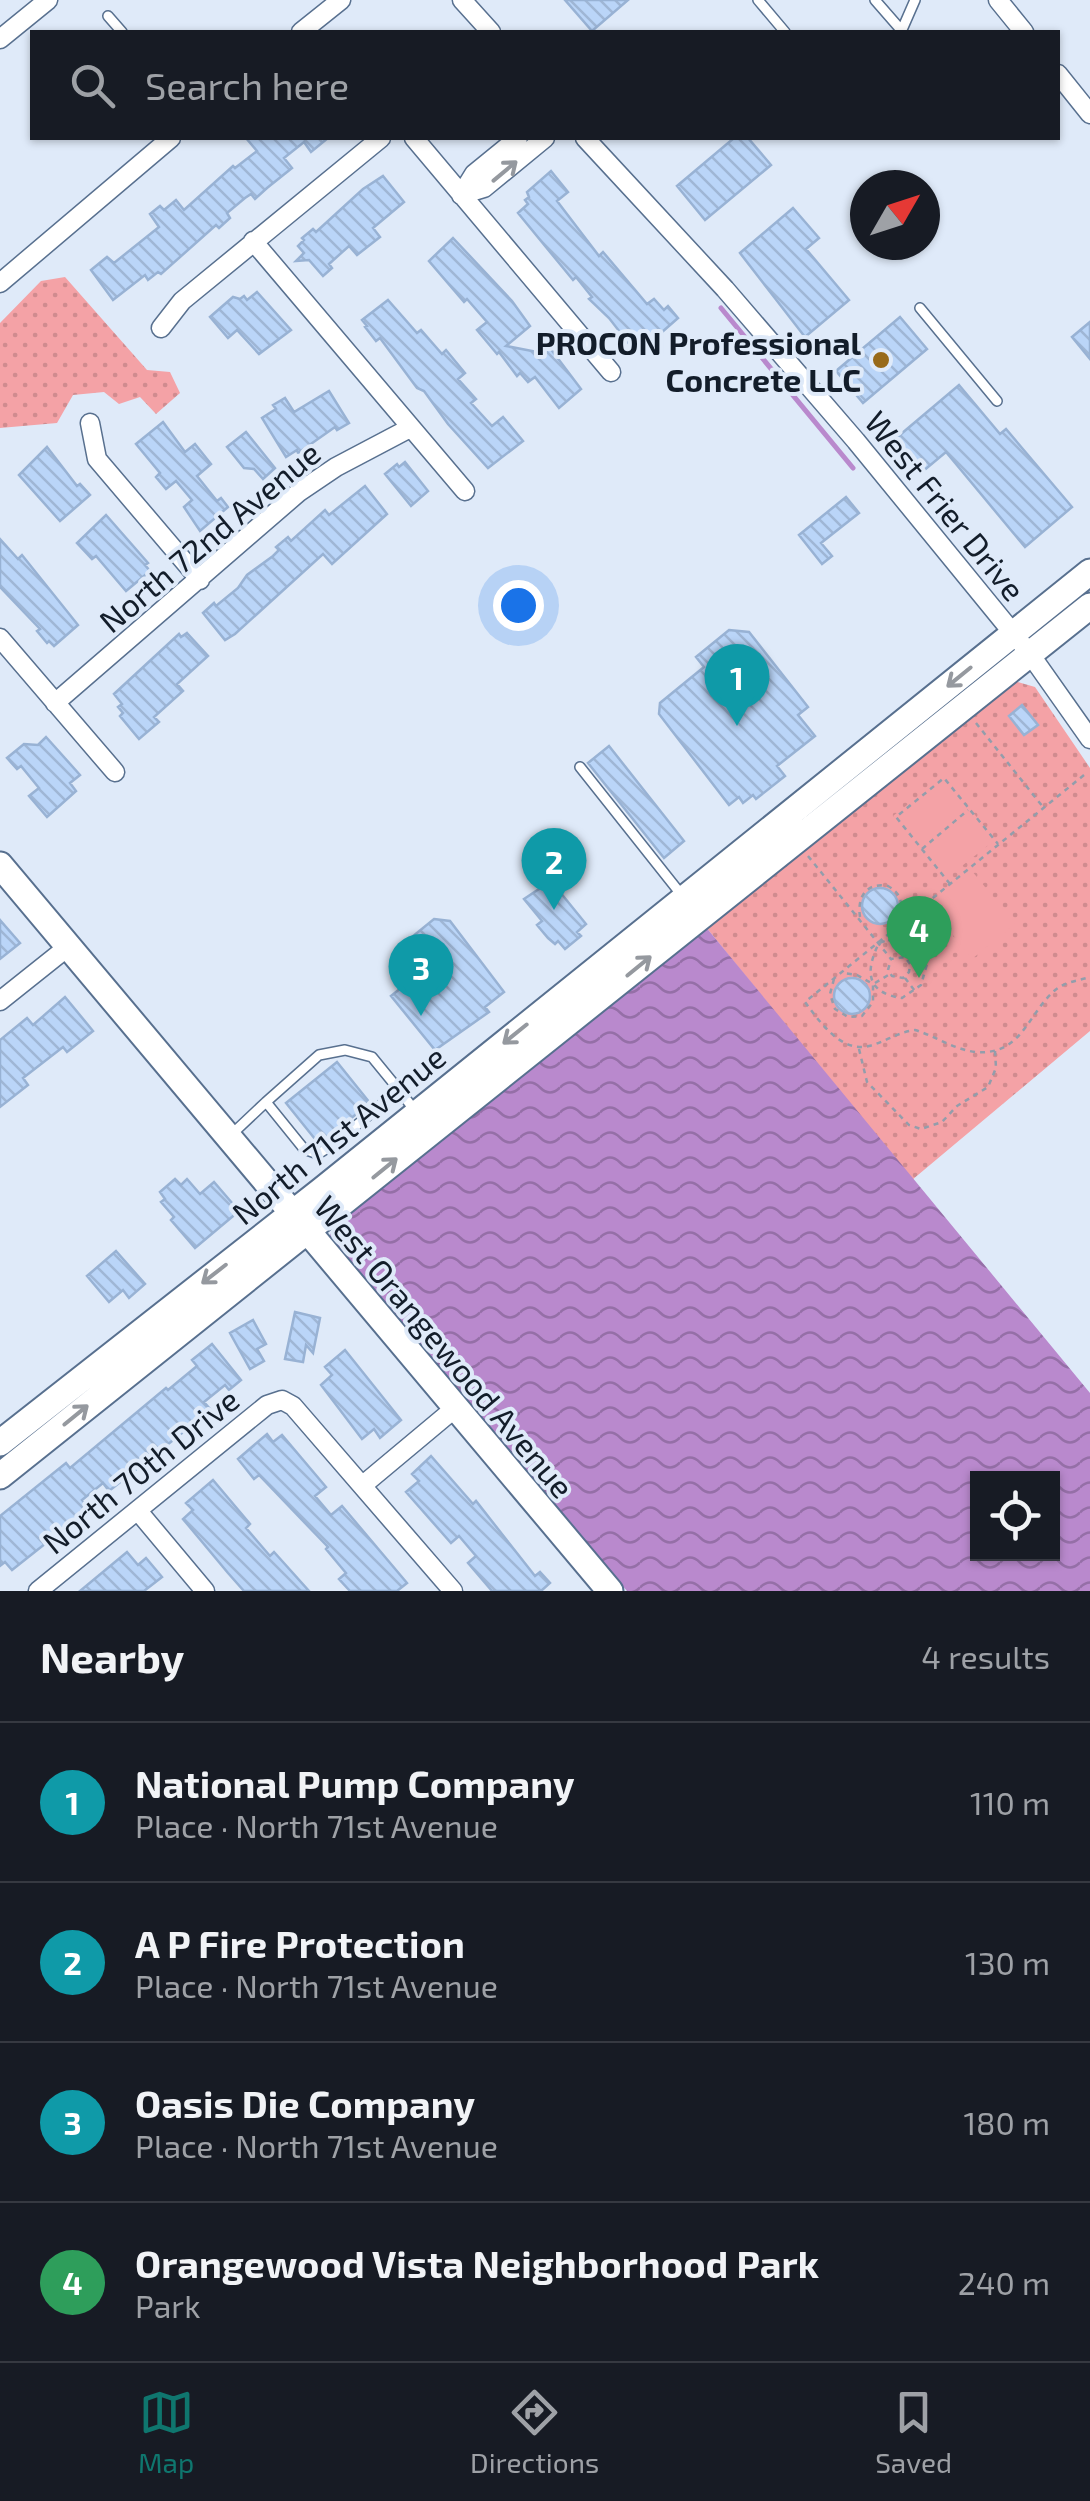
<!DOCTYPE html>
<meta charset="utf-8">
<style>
:root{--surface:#171b24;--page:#242831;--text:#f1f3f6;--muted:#9ea1a6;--line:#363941;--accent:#0f766e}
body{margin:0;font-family:"Exo 2",sans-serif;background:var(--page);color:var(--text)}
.controls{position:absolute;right:30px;bottom:30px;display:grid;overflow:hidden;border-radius:0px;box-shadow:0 2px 8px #0004}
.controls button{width:90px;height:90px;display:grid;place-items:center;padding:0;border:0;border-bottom:2px solid var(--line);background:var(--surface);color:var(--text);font:50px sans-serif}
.compass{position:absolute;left:850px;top:170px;width:90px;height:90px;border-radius:50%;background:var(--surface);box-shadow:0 2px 8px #0004;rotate:51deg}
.you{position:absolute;left:518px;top:605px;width:35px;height:35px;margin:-25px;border:8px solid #fff;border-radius:50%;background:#1a73e8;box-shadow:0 0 0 15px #1a73e833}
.badge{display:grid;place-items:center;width:65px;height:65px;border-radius:50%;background:var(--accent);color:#fff;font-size:32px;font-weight:700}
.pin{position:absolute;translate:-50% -82px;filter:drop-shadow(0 2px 5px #0008)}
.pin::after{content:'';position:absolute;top:52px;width:35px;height:30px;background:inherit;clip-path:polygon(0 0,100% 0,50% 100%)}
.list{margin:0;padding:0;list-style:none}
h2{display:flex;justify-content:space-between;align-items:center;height:130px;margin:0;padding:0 40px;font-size:42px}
h2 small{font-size:32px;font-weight:400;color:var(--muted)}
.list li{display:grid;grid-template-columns:65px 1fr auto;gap:30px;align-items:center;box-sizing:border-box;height:160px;padding:0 40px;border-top:2px solid var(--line)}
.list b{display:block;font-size:38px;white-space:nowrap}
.list p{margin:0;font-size:32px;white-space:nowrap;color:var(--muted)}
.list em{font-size:32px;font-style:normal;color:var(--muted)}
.icon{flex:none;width:55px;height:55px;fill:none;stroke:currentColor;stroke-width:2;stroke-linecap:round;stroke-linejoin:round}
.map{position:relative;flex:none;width:1090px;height:1591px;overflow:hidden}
.search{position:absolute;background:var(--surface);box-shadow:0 2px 8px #0004;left:30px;right:30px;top:30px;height:110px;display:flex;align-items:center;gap:25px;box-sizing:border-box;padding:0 35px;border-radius:0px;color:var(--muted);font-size:38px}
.sheet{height:770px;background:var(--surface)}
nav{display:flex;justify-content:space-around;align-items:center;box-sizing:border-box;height:140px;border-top:2px solid var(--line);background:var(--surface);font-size:28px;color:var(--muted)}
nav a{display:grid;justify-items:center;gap:5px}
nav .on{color:var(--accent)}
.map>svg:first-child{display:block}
.grass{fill:url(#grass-dots)}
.garden{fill:#f4a2a6}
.water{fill:url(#water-waves);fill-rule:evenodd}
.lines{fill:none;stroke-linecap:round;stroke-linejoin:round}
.stream{stroke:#b989cd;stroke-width:5}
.building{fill:url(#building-back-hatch);stroke:#98b2d4;stroke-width:2.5}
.lane-casing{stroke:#58708f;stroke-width:12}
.street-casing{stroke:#58708f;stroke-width:21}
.secondary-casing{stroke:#58708f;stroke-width:29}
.path{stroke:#939dab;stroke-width:2.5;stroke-dasharray:5 5;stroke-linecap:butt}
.lane{stroke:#fff;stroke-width:9}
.street{stroke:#fff;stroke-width:18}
.secondary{stroke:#fff;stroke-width:25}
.oneway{stroke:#95999f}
.poi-dot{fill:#986a19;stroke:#dfeaf9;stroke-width:4}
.labels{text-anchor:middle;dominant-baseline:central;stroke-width:8;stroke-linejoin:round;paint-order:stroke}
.poi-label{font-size:32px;font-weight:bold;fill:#131d2a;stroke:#dfeaf9;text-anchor:end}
.street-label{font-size:32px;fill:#131d2a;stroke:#dfeaf9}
</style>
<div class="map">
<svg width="1090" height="1591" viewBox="0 0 1090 1591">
<defs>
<pattern id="grass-dots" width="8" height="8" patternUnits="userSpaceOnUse" patternTransform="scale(2.5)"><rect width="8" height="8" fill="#f4a2a6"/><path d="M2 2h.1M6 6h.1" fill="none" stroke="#d08b8f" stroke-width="1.8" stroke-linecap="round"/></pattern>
<pattern id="water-waves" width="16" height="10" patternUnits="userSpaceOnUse" patternTransform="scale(2.5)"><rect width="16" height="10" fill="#b989cd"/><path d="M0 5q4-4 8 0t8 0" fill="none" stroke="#956fa7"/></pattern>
<pattern id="building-back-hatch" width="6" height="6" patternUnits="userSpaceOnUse" patternTransform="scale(2.5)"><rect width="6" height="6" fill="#bad5f8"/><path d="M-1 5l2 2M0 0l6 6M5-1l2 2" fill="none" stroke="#9fb6d5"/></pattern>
</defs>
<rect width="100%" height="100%" fill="#dfeaf9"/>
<path class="grass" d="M65,277L147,370L170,372L180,393L156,414L140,397L119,404L104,392L73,395L57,423L0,428V323L41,281Z
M1014,681L1035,687L1090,768V1031L912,1180L705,926Z"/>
<path class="garden" d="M944,776L995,840L944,880L893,816Z
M972,871L1015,924L972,959L929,905Z"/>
<path class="water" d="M705,926L1090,1393V1591H627L332,1247L330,1235L337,1222ZM978,1478H1052V1554H978Z"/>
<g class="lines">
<path class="stream" d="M721,308L853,468"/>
</g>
<path class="building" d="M565,0H628L592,31Z
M246,138H328L311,152L304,142L284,158L292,168L267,188L255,199L251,194L245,198L227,213L230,218L219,228L216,225L161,274L158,272L148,280L145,275L113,300L91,270L107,257L114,263L159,227L150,214L160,206L164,210L176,200L184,210L233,166L235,168L257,151Z
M734,138H748L771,165L705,220L677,186Z
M551,171L568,192L557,201L599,256L603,252L647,304L654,299L664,310L668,306L678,318L637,354L609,318L589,299L592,297L576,277L573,280L518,213L528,204L525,200L529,197L527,192Z
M383,176L404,202L373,228L380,237L357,255L349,246L329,264L332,268L323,276L309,260L296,261L304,253L298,246L304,240L302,238L313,229L316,232L363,189Z
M793,208L819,238L806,249L849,300L805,337L740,253Z
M453,238L512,301L530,326L506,346L537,352L547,344L581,389L559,408L535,377L528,382L520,373L517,376L499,352L497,354L477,330L487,322L467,299L464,302L429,261Z
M257,292L291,330L259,354L237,330L228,338L210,317L233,297L240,299L244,296L247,300Z
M388,300L417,333L421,330L442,354L446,350L465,373L458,379L476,399L471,403L492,426L503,417L523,441L488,468L448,424L424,391L417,388L380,338L376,341L365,327L367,326L362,320Z
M900,317L927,349L863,403L836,371Z
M1090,322V359L1072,337Z
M959,385L1000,434L1006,429L1072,507L1025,547L946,452L922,472L894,440Z
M329,391L349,423L337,430L335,427L298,453L297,450L286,457L262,418L276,409L273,405L285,398L294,412Z
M163,422L185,452L195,444L211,464L197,476L217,501L221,498L228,507L200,531L184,507L192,500L176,481L166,489L156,477L160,473L136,444Z
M246,432L275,468L263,479L254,469L244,468L227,447Z
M47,447L77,486L80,484L90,495L60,521L19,475Z
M405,462L428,491L411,506L385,474L397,464L399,467Z
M365,486L387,514L332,564L323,554L235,634L225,640L203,613L214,603L216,606L238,588L247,575L273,556L279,550L276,547L288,537L291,541L325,510L329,515Z
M846,497L859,513L821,543L832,556L822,564L799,535Z
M106,515L148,563L145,565L150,571L126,591L96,556L92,559L77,543Z
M0,539L18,559L22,555L78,625L54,646L49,641L47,643L37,631L40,629L0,587Z
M729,630L749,632L808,707L798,715L815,736L777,766L785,776L756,799L753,795L743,803L739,797L729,805L659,714L660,703L704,667L696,657Z
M187,633L208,656L177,684L183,691L154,717L159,722L139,739L120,716L123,713L118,707L122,704L114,694L179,634L181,637Z
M1022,705L1038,725L1024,735L1009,716Z
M46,737L80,775L70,783L76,791L47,817L29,796L39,788L21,766L17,769L7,758L24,744L38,745Z
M609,746L684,841L664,858L588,763Z
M551,881L586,924L577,932L581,936L565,949L558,941L555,944L548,938L537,925L542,921L524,899Z
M862 906a18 18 0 1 1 36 0a18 18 0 1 1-36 0Z
M434,919L450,921L504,992L485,1007L489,1012L435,1050L391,996L416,976L396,950Z
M0,920L20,943L0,959Z
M834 996a18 18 0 1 1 36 0a18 18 0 1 1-36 0Z
M65,997L93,1031L67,1052L63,1047L23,1078L28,1085L0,1107V1040L27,1018L33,1025Z
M337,1062L370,1103L319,1144L286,1103Z
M175,1179L181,1185L187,1179L200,1194L214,1182L239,1211L195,1248L171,1220L174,1217L161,1202L165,1199L160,1192Z
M116,1251L145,1284L129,1298L123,1290L109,1302L87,1276Z
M295,1312L320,1318L313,1353L306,1345L303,1362L285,1359Z
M253,1320L266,1344L257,1349L264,1361L250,1369L230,1333Z
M212,1344L241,1380L229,1390L225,1385L204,1402L211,1410L109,1491L103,1483L82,1500L89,1509L12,1570L5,1562L0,1566V1516L66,1463L70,1468L166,1388L168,1390L197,1366L192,1360Z
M345,1350L401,1420L380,1438L374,1429L362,1439L321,1385L332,1375L325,1367Z
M267,1434L273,1442L282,1435L326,1487L315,1496L331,1515L342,1506L407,1583L397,1591H350L339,1579L346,1573L326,1549L328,1547L259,1475L254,1479L238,1459Z
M431,1456L473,1504L476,1501L535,1576L540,1572L550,1583L541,1591H492L468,1563L476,1556L459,1536L451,1543L406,1492L419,1481L412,1474Z
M213,1480L250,1524L246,1528L270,1556L274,1552L309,1591H244L228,1573L183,1519L193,1510L186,1503Z
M127,1552L138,1565L146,1558L162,1577L144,1591H80Z"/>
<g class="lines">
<defs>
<path id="lane" d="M758,0L785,32
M875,0L902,31
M108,16L122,32
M901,32L915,0
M920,308L997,401
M580,767L684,898
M266,1102L319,1055L345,1050L372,1057L399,1090
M231,1135L266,1102L304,1149L318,1154L334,1144L399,1090L416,1112"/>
<path id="street" d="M462,0L491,32
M998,0L1024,32
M301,32L341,0
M0,39L48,0
M1058,74L1090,114
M414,138L611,372
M585,138L725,289L856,441L1030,654L1090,739
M461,195L484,188L545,138
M461,195L474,174L518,138
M253,241L465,491
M0,283L171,138
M161,328L182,301L381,138
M90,423L97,459L200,580
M0,638L115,772
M55,703L299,492L336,467L410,428
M0,1001L69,946
M363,1485L454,1409
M138,1511L205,1591
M38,1591L267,1405L282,1400L293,1406L453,1591"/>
<path id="secondary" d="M0,865L610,1591
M0,1443L322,1190L1090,572
M0,1476L1090,606"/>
</defs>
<use href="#lane" class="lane-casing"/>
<use href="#street" class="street-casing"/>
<use href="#secondary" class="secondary-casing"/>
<path class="path" d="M976,723L1043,807
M1084,775L805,1002C819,1021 841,1053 869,1046C885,1042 898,1032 915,1030C935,1036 953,1049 975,1052C1021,1056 1027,1016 1053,992C1063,982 1077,981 1090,977
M922,849L968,810
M808,856L891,959L905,957L910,964L909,972L903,978L892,976L888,970L891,959
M950,884L896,817L944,778L998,844
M860,917C857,897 866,882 888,886C907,897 901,910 895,928
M888,940L911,944L927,964L921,985L902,998C866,993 865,971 879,943Z
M905,978L915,991
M834,979L830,994L835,1009L848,1017L862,1016L873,1002V984L857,975L843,973
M875,983L890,974
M859,1049L867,1082L909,1125L921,1129L942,1122L957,1106L988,1087L996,1068L995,1051"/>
<use href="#lane" class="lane"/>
<use href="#street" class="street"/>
<use href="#secondary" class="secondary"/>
</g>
<defs><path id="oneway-shaft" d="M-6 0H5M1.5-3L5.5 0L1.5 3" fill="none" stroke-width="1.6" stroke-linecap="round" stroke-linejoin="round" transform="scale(2.5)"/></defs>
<g class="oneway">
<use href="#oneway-shaft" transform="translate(505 171) rotate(-40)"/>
<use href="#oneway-shaft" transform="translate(959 677) rotate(141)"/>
<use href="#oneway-shaft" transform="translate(639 966) rotate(-39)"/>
<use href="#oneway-shaft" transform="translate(515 1034) rotate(141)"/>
<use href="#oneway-shaft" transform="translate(385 1168) rotate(-39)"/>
<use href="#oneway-shaft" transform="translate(214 1274) rotate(142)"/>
<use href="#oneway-shaft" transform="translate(76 1415) rotate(-39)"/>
</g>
<circle class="poi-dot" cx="881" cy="360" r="10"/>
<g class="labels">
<g class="poi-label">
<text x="861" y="342">PROCON Professional<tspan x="861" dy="37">Concrete LLC</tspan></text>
</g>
<g class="street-label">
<text transform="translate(946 505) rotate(51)">West Frier Drive</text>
<text transform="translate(209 536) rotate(-40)">North 72nd Avenue</text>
<text transform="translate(338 1134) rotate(-39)">North 71st Avenue</text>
<text transform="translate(445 1346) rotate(50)">West Orangewood Avenue</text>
<text transform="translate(140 1470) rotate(-39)">North 70th Drive</text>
</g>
</g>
</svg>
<div class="controls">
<button><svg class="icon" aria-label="locate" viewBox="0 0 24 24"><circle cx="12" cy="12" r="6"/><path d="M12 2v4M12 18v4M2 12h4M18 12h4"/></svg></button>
</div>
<svg class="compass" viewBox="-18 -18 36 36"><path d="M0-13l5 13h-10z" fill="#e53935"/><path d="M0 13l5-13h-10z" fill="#9ea1a6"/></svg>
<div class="you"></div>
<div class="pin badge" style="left:737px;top:726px;background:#0f9aa8">1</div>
<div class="pin badge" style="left:554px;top:910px;background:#0f9aa8">2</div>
<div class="pin badge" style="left:421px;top:1016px;background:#0f9aa8">3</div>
<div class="pin badge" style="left:919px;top:978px;background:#2e9e5b">4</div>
<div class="search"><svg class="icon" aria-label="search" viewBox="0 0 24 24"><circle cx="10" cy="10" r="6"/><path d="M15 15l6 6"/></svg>Search here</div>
</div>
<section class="sheet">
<h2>Nearby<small>4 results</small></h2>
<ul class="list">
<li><span class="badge" style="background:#0f9aa8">1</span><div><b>National Pump Company</b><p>Place · North 71st Avenue</p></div><em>110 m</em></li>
<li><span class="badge" style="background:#0f9aa8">2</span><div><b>A P Fire Protection</b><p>Place · North 71st Avenue</p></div><em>130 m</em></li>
<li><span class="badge" style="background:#0f9aa8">3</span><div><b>Oasis Die Company</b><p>Place · North 71st Avenue</p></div><em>180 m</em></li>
<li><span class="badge" style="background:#2e9e5b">4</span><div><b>Orangewood Vista Neighborhood Park</b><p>Park</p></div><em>240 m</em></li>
</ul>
</section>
<nav>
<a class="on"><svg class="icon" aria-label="map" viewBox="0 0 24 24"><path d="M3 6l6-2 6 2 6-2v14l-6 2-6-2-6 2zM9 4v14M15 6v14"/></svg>Map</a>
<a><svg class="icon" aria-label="directions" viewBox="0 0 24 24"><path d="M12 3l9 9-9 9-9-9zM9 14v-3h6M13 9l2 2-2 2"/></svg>Directions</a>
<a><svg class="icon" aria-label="saved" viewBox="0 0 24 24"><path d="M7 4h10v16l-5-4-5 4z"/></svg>Saved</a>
</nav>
